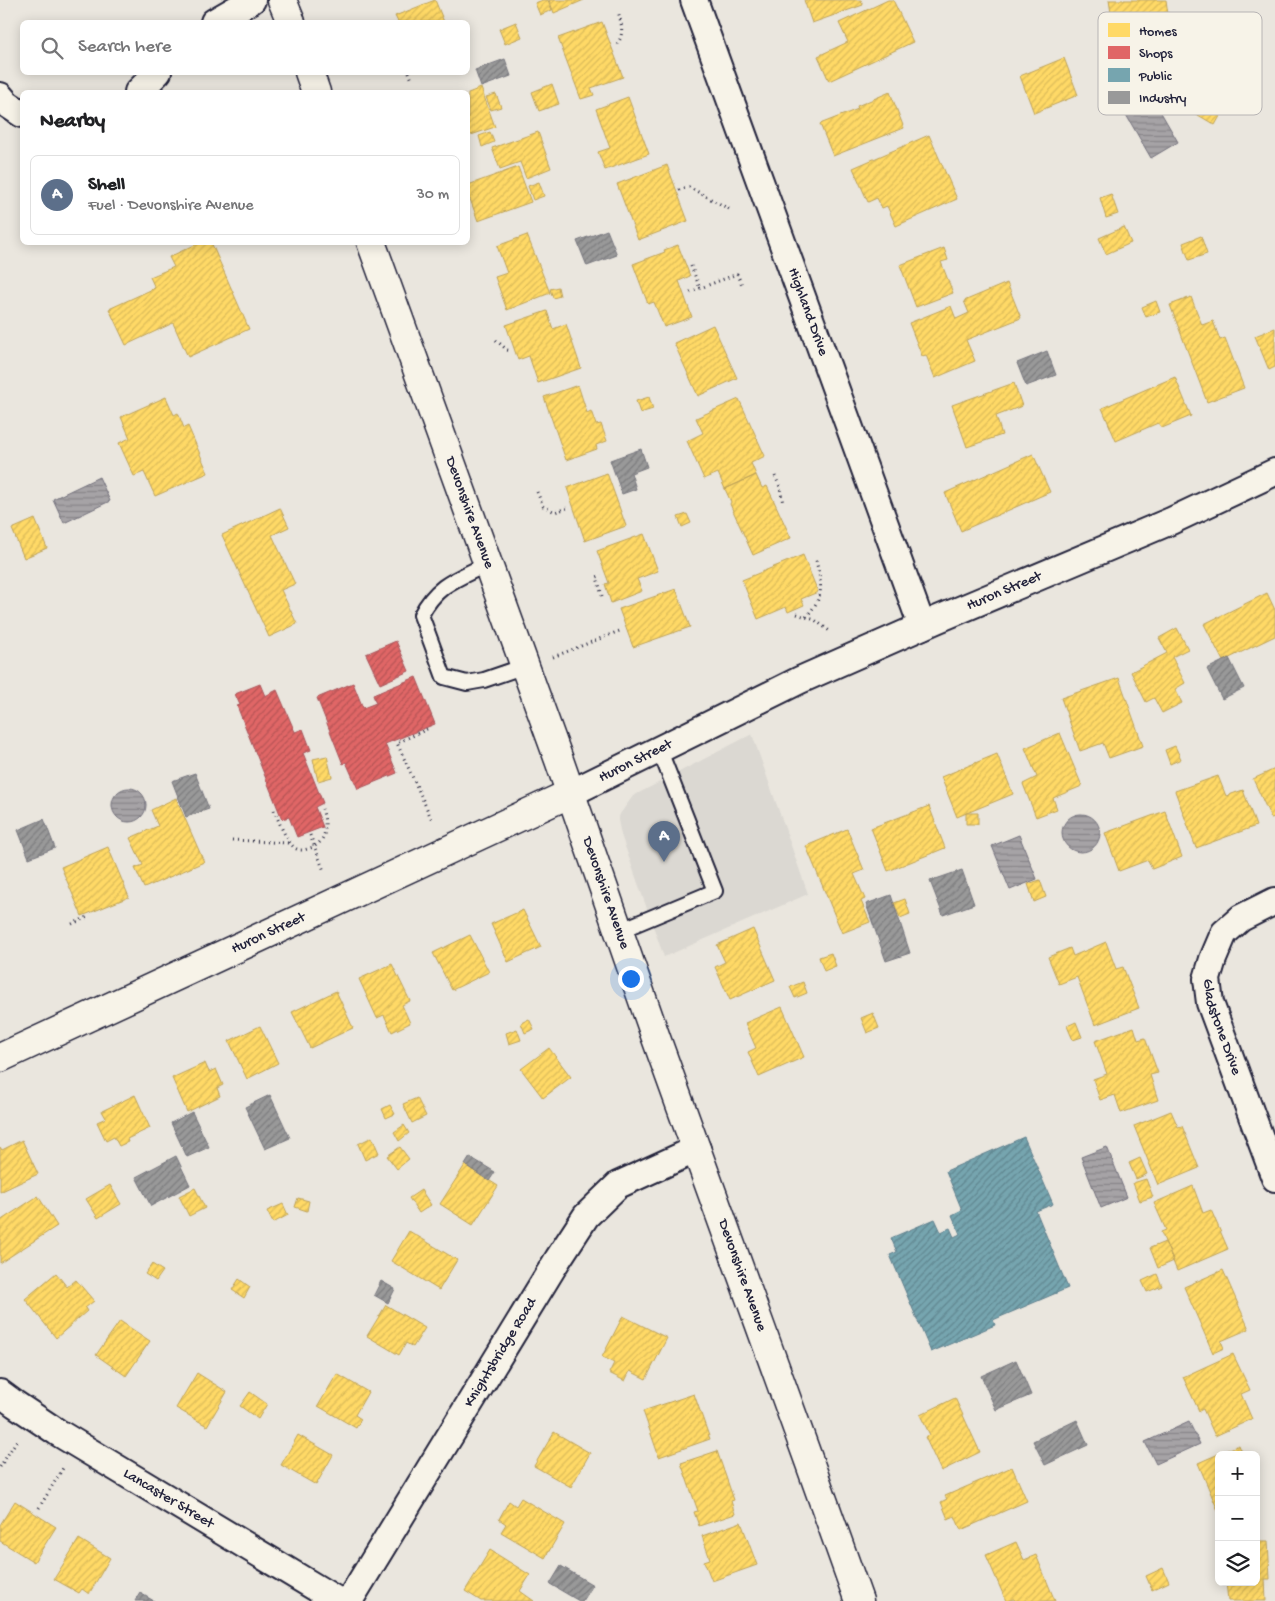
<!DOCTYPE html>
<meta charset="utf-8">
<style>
:root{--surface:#fff;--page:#f6f6f6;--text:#202124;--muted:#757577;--line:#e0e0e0;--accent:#1f6fb2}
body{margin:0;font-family:"Gochi Hand",sans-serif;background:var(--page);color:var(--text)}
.controls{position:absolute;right:15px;bottom:15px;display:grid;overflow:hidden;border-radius:8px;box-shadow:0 2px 12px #0003}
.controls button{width:45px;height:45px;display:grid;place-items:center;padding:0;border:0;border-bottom:1px solid var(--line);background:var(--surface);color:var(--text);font:25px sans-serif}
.you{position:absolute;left:630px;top:978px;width:18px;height:18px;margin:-12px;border:4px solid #fff;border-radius:50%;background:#1a73e8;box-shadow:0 0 0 8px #1a73e833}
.badge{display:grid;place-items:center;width:32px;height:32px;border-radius:50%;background:var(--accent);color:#fff;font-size:16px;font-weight:700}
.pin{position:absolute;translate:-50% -41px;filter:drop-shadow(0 1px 2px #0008)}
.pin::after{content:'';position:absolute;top:26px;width:18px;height:15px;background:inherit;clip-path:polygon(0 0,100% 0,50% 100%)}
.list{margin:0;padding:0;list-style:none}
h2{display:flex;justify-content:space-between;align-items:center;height:65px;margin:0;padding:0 20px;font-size:21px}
h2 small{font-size:16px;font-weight:400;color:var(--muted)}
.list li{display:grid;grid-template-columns:32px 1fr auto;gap:15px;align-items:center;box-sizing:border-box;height:80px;margin:0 10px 10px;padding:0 10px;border:1px solid var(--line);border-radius:8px}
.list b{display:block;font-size:19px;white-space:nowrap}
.list p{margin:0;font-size:16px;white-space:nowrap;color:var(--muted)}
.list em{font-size:16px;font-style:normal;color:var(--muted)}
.icon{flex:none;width:28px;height:28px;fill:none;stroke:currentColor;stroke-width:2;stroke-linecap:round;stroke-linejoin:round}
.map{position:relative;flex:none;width:1275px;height:1601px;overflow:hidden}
.search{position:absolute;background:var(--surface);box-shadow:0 2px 12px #0003;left:20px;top:20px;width:450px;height:55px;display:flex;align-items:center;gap:12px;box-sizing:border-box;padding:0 18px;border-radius:8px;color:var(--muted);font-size:19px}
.panel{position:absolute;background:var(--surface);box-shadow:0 2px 12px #0003;left:20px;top:90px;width:450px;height:155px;border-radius:8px}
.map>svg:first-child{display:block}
.built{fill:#dbd8d2}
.water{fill:url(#water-rules);stroke:#716f7b}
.homes{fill:url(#homes-hatch);stroke:#bda259}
.shops{fill:url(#shops-hatch);stroke:#a75259}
.public{fill:url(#public-hatch);stroke:#5d7e8c}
.industry{fill:url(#industry-hatch);stroke:#75757d}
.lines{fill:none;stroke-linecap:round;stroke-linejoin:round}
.service-casing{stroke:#22223b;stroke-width:18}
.minor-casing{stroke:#22223b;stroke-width:30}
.secondary-casing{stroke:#22223b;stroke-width:31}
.path{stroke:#22223b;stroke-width:3;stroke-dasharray:1 4;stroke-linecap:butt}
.service{stroke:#f7f3e8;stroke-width:14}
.minor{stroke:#f7f3e8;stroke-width:26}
.secondary{stroke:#f7f3e8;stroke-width:28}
.labels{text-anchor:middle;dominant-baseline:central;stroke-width:5;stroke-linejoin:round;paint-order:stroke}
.street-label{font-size:15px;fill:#22223b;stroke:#f7f3e8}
.key{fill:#f7f3e8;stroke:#b7b4b4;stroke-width:1}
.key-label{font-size:14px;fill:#22223b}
</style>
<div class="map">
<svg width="1275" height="1601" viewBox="0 0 1275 1601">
<defs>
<pattern id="water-rules" width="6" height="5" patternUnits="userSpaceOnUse" patternTransform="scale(1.25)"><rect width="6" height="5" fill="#a6a3a6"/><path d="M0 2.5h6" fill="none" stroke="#878488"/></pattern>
<pattern id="homes-hatch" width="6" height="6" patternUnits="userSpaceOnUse" patternTransform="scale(1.25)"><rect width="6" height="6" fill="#ffd966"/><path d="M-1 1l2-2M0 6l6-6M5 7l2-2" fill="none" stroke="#daba59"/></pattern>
<pattern id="shops-hatch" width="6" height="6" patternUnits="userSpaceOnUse" patternTransform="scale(1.25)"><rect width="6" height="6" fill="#e06666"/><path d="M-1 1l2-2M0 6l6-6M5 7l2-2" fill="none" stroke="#b55455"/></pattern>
<pattern id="public-hatch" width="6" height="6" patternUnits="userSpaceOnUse" patternTransform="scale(1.25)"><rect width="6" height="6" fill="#76a5af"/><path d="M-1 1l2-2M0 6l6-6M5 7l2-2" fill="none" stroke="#608690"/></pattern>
<pattern id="industry-hatch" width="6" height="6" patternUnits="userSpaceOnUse" patternTransform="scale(1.25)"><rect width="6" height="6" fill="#999"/><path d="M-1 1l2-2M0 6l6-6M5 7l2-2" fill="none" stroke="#7c7c7e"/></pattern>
</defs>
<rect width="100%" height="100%" fill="#eae6de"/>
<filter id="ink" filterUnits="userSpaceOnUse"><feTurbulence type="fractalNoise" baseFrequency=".02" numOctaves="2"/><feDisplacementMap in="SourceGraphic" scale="10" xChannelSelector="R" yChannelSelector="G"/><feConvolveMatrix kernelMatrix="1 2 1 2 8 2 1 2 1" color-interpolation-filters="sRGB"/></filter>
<g filter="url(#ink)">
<path class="built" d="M752,734L808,894L664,957L621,835L618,820L620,814L633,796Z"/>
<path class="water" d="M1148,90L1178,142L1151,158L1121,106Z
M99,477L110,501L64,523L53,499Z
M112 805a17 17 0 1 1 34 0a17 17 0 1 1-34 0Z
M1062 833a19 19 0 1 1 38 0a19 19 0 1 1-38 0Z
M1019,835L1037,879L1010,890L992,846Z
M1107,1147L1127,1197L1101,1208L1081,1157Z
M1189,1422L1200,1444L1156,1464L1145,1442Z"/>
<path class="homes" d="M435,0L444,22H398L395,16Z
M543,0H548L552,10L540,15L535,3Z
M549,0H584L554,13Z
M804,0H861L863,5L812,23Z
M888,0H893L913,42L829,81L818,56L848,42L839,23Z
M1109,0H1166L1170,29L1119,37L1116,20H1112Z
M516,22L522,37L505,44L499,29Z
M602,22L623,77L591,88L594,95L581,99L558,38Z
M1167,36L1241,79L1215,125L1181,105L1184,99L1144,76Z
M1064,58L1078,95L1034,113L1020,76Z
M552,84L559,104L539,111L532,92Z
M481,88L495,127L468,136V93Z
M890,92L904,128L833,156L820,124L858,109L857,106Z
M496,94L501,107L491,110L486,97Z
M628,97L649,154L605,170L598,152L610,148L596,109Z
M490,132L494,142L482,147L479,136Z
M538,132L551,168L526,178L520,162L500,169L492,148Z
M929,135L957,199L896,226L887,206L882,208L877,198L868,202L853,168Z
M667,165L688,221L638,240L617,184Z
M518,167L531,202L478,221L470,199L468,200V185Z
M539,182L544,196L533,200L528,186Z
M1111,194L1118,214L1106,218L1100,198Z
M1124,227L1131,243L1106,254L1099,238Z
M527,235L550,293L507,310L495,277L507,273L497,246Z
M1201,236L1207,254L1189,260L1183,243Z
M201,242H211L249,329L188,357L173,323L126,345L109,309L155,288L150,277L174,267L169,257Z
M678,245L690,276L679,281L692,317L664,327L654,302L648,304L633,264L665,252L664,250Z
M944,248L948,260L941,262L953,293L916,307L900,265Z
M1007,283L1021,318L966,340L975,361L935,378L926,355L922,356L909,323L951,306L956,319L969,313L964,301Z
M558,287L560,296L553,298L550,289Z
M1191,297L1202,325L1213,321L1220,340L1225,338L1244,388L1207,402L1170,305Z
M1156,301L1160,312L1146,317L1142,307Z
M547,311L553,329L566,324L581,368L538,383L529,356L518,360L506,325Z
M713,325L737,378L698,396L674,343Z
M1275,328V367L1269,370L1255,336Z
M1175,377L1191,416L1162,428L1158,423L1116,441L1102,408Z
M1014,383L1022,406L996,416L1002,435L967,447L952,405Z
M578,385L587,413L591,411L596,425L601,424L607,441L596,445L597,449L566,460L544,397Z
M166,397L174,415L178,413L184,428L188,426L208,473L155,496L144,472L134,476L119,443L130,438L121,417Z
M649,397L653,409L640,413L636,401Z
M739,399L765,456L751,463L756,475L725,489L718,473L704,479L687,441L703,433L696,418Z
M1033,454L1050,492L961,531L945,493Z
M607,473L626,526L585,541L567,488Z
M756,475L762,488L767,486L791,538L753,555L730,504L731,502L725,489Z
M280,508L289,527L272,535L295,584L281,590L297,624L269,637L222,535Z
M687,514L691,523L682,527L678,517Z
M35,519L47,548L24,558L12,529Z
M644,534L658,571L637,579L642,591L611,603L605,584L609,583L597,551Z
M803,555L818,592L801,599L804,605L788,612L786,607L758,619L742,580Z
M676,589L690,627L633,647L619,609Z
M1267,593L1275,610V636L1223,661L1204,624Z
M1177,628L1188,649L1172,657L1185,683L1175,689L1182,703L1162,713L1154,698L1146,702L1131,672L1167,653L1159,638Z
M1119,678L1143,746L1109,758L1103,743L1080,751L1061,698Z
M1060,733L1082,786L1053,798L1057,809L1036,817L1023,784L1037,777L1025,748Z
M1175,746L1181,759L1170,764L1165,750Z
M997,754L1013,794L957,817L941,777Z
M327,756L332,777L318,781L313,759Z
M1275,769V817L1271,818L1253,779Z
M1218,776L1226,796L1243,790L1256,826L1196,848L1175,791Z
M176,798L204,862L144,888L135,868L143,865L130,838L158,826L151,810Z
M929,806L945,848L888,871L871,828Z
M1165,811L1182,857L1152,869L1148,860L1119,871L1105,833Z
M966,813H978V824H966Z
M847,829L864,870L854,874L865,899L861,901L870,922L842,933L806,846Z
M108,847L129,897L82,916L61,867Z
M1040,880L1046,897L1034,902L1028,884Z
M905,899L910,914L900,918L894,903Z
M523,910L541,947L508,962L491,924Z
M753,929L775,980L730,1000L715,967L725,962L717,945Z
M470,935L489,972L452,990L433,953Z
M1106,942L1116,969L1123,967L1139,1008L1095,1025L1077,977L1059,984L1048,957L1070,948L1073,956Z
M831,953L836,966L824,971L819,957Z
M392,964L410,1001L402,1005L410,1023L392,1032L384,1015L377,1018L359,979Z
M803,982L807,993L795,998L790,987Z
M336,991L353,1028L310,1048L292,1012Z
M782,1007L804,1057L759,1077L748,1052L756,1048L745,1023Z
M873,1013L879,1028L867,1033L861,1018Z
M529,1019L534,1029L525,1033L521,1023Z
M1076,1022L1082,1037L1073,1040L1067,1026Z
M260,1026L278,1063L247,1079L229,1041Z
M1134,1027L1138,1040L1145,1038L1158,1073L1150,1075L1158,1100L1121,1113L1115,1095L1100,1100L1093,1079L1107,1074L1095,1041Z
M517,1029L521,1040L509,1044L506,1033Z
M549,1048L571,1077L543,1098L521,1069Z
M205,1063L209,1072L216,1069L223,1085L217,1088L220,1096L187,1112L172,1078Z
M135,1095L150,1128L127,1139L128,1142L119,1146L114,1137L106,1141L97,1122L106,1118L102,1111Z
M417,1098L426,1116L412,1123L403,1104Z
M390,1105L395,1114L386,1118L382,1109Z
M1171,1111L1178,1127L1182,1126L1199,1168L1158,1185L1134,1126Z
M404,1125L409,1133L399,1141L394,1132Z
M372,1137L379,1153L365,1160L358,1144Z
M22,1140L38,1174L0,1192V1147L2,1150Z
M400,1147L409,1159L397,1169L387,1156Z
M1140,1158L1147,1174L1136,1179L1129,1163Z
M465,1165L498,1186L473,1225L440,1204Z
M1146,1179L1153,1197L1140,1201L1133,1183Z
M110,1185L121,1204L98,1218L86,1199Z
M1193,1186L1203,1213L1211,1210L1228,1249L1177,1271L1161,1232L1166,1230L1154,1203Z
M195,1188L205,1208L189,1216L179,1196Z
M421,1190L431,1205L419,1213L409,1198Z
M38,1196L57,1226L0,1263V1221Z
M298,1198L309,1201L307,1211L295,1207Z
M283,1204L288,1215L273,1223L267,1211Z
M409,1231L457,1260L439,1290L391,1261Z
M1165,1242L1174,1261L1158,1268L1150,1248Z
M152,1264L163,1271L156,1281L145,1274Z
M1223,1270L1249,1329L1221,1341L1224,1348L1213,1353L1184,1287Z
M56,1273L67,1287L76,1280L94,1301L85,1308L87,1311L56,1338L25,1299Z
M1157,1274L1162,1286L1147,1292L1142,1281Z
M239,1279L250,1287L244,1298L232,1290Z
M386,1305L425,1328L413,1347L406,1343L399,1355L367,1336Z
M623,1316L667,1338L646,1379L630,1371L625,1381L609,1373L614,1363L602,1357Z
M120,1321L150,1341L126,1376L96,1355Z
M1233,1354L1250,1390L1241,1394L1252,1419L1215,1436L1203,1409L1199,1411L1183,1377Z
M197,1373L227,1392L207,1426L176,1408Z
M337,1374L368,1392L355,1415L361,1419L356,1428L318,1406Z
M250,1392L267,1404L258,1419L240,1406Z
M694,1394L710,1439L659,1457L643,1411Z
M955,1398L980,1452L941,1471L925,1437L930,1435L920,1415Z
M554,1432L590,1453L571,1487L534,1466Z
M298,1435L333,1455L316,1485L281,1465Z
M1239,1445L1243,1455H1219V1513L1198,1463Z
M717,1451L734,1500L731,1501L735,1514L699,1526L694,1512L698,1511L681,1463Z
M1012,1467L1027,1501L961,1530L955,1516L948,1519L941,1502L947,1499L945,1496Z
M521,1498L565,1524L545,1558L501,1532L506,1524L499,1519L509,1501L516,1506Z
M15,1501L56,1527L34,1562L0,1541V1525Z
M741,1522L757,1565L712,1581L704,1561L710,1559L702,1536Z
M79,1539L110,1558L89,1594L82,1589L79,1593L54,1579Z
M1256,1541H1268L1270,1579H1265L1266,1601H1228L1226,1582H1256Z
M1016,1542L1024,1560L1036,1555L1055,1601H1015L1014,1599L1006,1601L986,1555Z
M490,1550L530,1575L520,1591L534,1601H481L465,1591Z
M1163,1568L1169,1582L1152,1590L1146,1576Z"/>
<path class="shops" d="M396,641L409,671L380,684L366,654Z
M416,677L435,724L385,744L397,773L358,789L346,762L343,764L317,698L353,683L363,708L376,703L373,695Z
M260,684L265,696L277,690L295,732L303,729L311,750L303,753L323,803L315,807L323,827L297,837L289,817L282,819L237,706L240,705L235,694Z"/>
<path class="public" d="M1024,1137L1053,1204L1036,1211L1068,1288L993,1320L995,1325L931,1352L890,1255L897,1252L891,1238L935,1219L941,1232L950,1228L954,1237L960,1234L952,1215L962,1210L946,1171Z"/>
<path class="industry" d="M505,59L511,76L481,87L475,70Z
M607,230L617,255L587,266L577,241Z
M1047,351L1056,375L1026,386L1017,363Z
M641,449L647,467L631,473L636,489L622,494L610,460Z
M1229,658L1244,688L1222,699L1207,669Z
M195,773L209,809L186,817L172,781Z
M44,819L55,848L29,858L18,830Z
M962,870L974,904L943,915L930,881Z
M891,895L910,953L886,961L866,904Z
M270,1095L290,1138L265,1149L245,1107Z
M192,1112L209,1147L187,1157L171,1123Z
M176,1156L190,1185L151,1206L136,1177Z
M470,1157L495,1172L489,1181L465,1165Z
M381,1281L395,1289L388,1303L374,1295Z
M1016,1360L1031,1395L996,1410L981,1376Z
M1077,1420L1088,1445L1045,1465L1033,1441Z
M561,1566L593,1585L583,1601H579L550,1584Z
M140,1593L154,1601H135Z"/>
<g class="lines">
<defs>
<path id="service" d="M487,564C457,579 437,584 421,615L444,677L467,683L484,680L525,666
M619,931L715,891L660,751"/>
<g id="minor">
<path id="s1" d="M694,0L922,626"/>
<path d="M214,22L252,0"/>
<path d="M138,92L158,72"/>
<path d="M0,96L7,104L22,114"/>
<path id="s2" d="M571,793L800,680L936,620L1171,521L1275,472"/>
<path id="s3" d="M1275,901L1241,918L1224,933L1213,959L1207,979L1210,1003L1275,1178"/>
<path id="s4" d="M0,1393L15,1404L57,1432L338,1601"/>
<path id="s5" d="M349,1601L558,1259L586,1216L618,1185L697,1149"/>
</g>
<g id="secondary">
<path d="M282,0L291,22"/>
<path d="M309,72L316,92"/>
<path id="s6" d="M371,242L559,760L656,1038L809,1461L859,1601"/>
<path id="s7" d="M0,1058L571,793"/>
</g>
</defs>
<use href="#service" class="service-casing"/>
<use href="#minor" class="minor-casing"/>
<use href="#secondary" class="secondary-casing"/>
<path class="path" d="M617,44C625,34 621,22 618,11
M409,72L412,80
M679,190L689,187L729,209
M691,266L700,288
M690,292L737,274L743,287
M496,340L507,350L512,351
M775,476L780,487L783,504
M537,492L543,506L555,512L567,508
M602,596L597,577L602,575
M797,614L815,620L831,632
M806,617C825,595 822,588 816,560
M553,657L622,630
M427,729L397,743L432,820
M274,810C279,821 285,840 295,848C299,851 305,850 310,848C328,843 327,823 322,809
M310,835L324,871
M232,840L289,843
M72,924L90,916
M0,1467L17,1440
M39,1508L63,1468"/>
<use href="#service" class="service"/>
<use href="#minor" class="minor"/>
<use href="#secondary" class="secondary"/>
</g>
</g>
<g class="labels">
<g class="street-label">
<text stroke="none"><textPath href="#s1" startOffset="332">Highland Drive</textPath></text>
<text stroke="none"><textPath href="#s6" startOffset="288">Devonshire Avenue</textPath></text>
<text stroke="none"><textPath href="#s2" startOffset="478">Huron Street</textPath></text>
<text stroke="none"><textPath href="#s2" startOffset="72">Huron Street</textPath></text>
<text stroke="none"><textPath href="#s6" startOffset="692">Devonshire Avenue</textPath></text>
<text stroke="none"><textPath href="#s7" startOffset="296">Huron Street</textPath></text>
<text stroke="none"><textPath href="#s3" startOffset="160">Gladstone Drive</textPath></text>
<text stroke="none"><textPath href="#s6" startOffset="1098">Devonshire Avenue</textPath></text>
<text stroke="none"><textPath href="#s5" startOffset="291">Knightsbridge Road</textPath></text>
<text stroke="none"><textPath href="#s4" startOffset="199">Lancaster Street</textPath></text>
</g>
</g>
<rect x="1098" y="12" width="164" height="103" rx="8" class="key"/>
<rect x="1108" y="23" width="22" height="14" fill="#ffd966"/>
<rect x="1108" y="46" width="22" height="13" fill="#e06666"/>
<rect x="1108" y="68" width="22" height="14" fill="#76a5af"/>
<rect x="1108" y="91" width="22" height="13" fill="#999"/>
<g class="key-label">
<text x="1139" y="35">Homes</text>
<text x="1139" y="57">Shops</text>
<text x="1139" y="80">Public</text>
<text x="1139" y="102">Industry</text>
</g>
</svg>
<div class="controls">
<button>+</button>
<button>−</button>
<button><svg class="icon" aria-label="layers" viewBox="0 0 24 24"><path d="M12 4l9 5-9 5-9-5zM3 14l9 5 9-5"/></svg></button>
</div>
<div class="you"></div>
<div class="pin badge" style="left:664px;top:862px;background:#5c6f8a">A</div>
<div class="search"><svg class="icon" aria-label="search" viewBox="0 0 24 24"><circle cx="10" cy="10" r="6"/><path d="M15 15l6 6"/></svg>Search here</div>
<section class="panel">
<h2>Nearby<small></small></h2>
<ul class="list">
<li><span class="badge" style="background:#5c6f8a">A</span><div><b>Shell</b><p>Fuel · Devonshire Avenue</p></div><em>30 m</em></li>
</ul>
</section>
</div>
